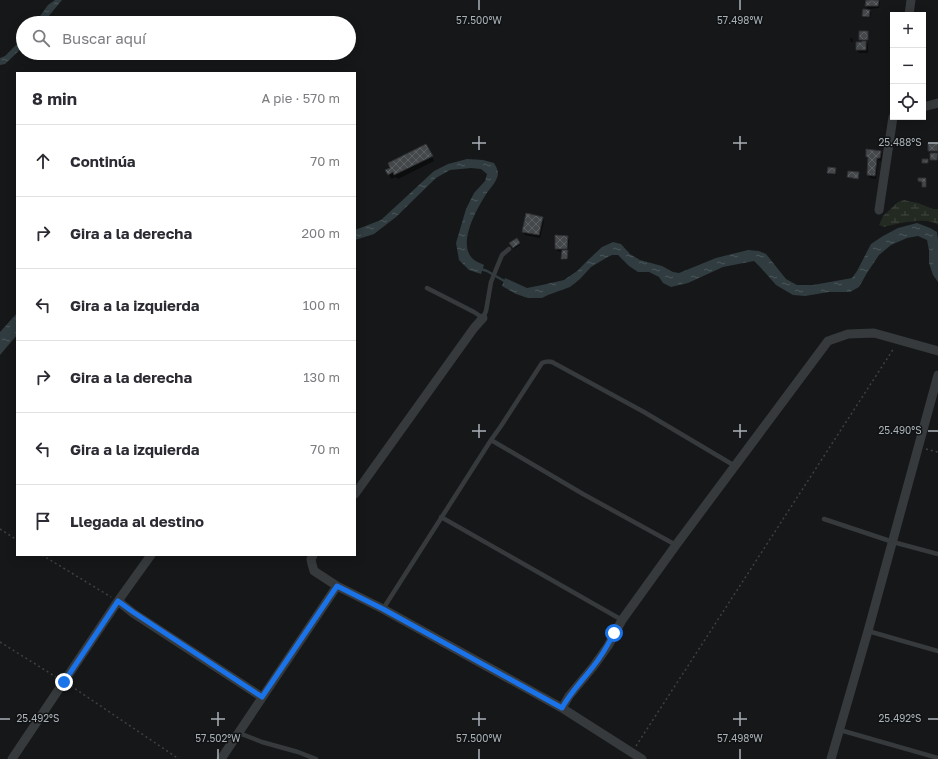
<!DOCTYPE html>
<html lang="es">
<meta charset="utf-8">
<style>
:root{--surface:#fff;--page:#f2f2f3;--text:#2b2b33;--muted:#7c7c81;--line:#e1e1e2}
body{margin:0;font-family:"Golos Text",sans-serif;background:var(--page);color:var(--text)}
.controls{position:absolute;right:12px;top:12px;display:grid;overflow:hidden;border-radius:0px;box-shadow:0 2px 10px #0003}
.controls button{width:36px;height:36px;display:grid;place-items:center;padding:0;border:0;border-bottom:1px solid var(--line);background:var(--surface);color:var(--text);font:20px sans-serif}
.stop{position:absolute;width:12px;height:12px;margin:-9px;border:3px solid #1a73e8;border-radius:50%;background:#fff}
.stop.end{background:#1a73e8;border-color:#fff;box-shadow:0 1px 4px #0008}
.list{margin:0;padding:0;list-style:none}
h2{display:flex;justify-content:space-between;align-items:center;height:52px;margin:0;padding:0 16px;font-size:17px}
h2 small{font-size:13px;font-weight:400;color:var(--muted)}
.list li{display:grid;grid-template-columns:26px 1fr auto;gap:12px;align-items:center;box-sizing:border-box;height:72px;padding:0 16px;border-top:1px solid var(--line)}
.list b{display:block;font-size:15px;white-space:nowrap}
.list em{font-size:13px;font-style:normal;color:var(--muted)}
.icon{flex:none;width:22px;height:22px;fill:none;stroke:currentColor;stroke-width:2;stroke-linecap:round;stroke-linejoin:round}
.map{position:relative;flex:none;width:938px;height:759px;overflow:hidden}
.search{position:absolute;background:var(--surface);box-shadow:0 2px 10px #0003;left:16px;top:16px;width:340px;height:44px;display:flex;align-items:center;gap:10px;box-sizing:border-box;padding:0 14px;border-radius:22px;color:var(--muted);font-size:15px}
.panel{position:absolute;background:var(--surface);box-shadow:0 2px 10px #0003;left:16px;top:72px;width:340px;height:484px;border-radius:0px}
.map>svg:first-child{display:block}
.wetland{fill:url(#wetland-marsh)}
.water{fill:url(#water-ripples)}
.shadow{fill:#0007}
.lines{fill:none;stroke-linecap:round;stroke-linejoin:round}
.stream{stroke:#303c40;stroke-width:2.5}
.building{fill:url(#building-cross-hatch);stroke:#303134}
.path{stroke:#3d4143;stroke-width:1.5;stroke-dasharray:2 3;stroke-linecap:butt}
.service{stroke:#373a3c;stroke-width:4.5}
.minor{stroke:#373a3c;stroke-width:9}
.route{stroke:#1a73e8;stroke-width:5}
.ticks{fill:none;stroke:#a9b1b7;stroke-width:1.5}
.ticks-label{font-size:10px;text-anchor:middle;fill:#a9b1b7;stroke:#111213;stroke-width:3;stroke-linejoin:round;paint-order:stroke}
</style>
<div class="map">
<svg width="938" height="759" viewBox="0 0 938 759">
<defs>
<pattern id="wetland-marsh" width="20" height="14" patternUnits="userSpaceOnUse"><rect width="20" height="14" fill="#232a22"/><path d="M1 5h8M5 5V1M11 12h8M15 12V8" fill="none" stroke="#404640"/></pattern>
<pattern id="water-ripples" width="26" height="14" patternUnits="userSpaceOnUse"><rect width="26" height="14" fill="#303c40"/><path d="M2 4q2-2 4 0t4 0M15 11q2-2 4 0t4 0" fill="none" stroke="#4b5659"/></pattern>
<pattern id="building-cross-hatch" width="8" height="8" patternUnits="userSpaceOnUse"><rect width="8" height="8" fill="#45484b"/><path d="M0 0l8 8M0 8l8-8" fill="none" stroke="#5d6063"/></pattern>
</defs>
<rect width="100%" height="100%" fill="#161718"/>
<path class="wetland" d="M904,200L918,203L933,209H938V225C926,216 898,224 884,227L879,225L883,216L898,202Z"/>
<path class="water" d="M55,0H62L43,23H35L48,5Z
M23,38V47L5,64L0,65V58L5,56Z
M467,159L483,160L494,163C496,166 498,170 498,174C497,182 489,189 485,196C476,210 457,245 473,259C476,262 481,263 484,265L481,274L469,270L459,260L456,243L466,209L474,193L485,181L487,174L481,169L471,168L450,170L436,178L396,217L374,234L355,240V230L381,220L434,171L448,164Z
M917,223L930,228L937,232L938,240V282L933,275L929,263V250L927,240L918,236L907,238L891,245L879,255L867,273L859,287L850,292H829L805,296L793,295L776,285L762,269L754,261L723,267L688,283L671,287L663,283L659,277L649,272H638L629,266L618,255H612L606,258L591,267L580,279L570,287L548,295L542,298H528L516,294L502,286L505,278L527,288L542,285L564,280L577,271L588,260L602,247L613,242L621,244L630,254L640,260L662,266L673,272L679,273L716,258L748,250L759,251L766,254L786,279L797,285H813L852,278L857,271L871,244L883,236L898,228Z
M17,313V335L0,355V332Z"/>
<path class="shadow" d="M867,0H879L880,1L879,8L868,9L866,6Z
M870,11L871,12L870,18L864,17L863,16Z
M868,32V41H865L868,45V53H859L857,50V43H863V41H860V39Z
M850,38H852L853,42H851Z
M429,150L434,161L398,179L396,177L391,179L387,171Z
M880,152L882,155L881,161L878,160L876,179L870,178L868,175V160L867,157Z
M835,169L836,175L829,174L828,173Z
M542,218L544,221L540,238L525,235L523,231Z
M567,237L569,240L567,260H563V252L557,251L556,248Z
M517,239L520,245L514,249L510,243Z"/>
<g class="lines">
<path class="stream" d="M481,269L487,271L506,282"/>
</g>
<path class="building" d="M866,0H879L878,6H865Z
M863,9L870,10L869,17L862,16Z
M859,31H868V40H859Z
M862,41H866V50H856V42H862Z
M928,143H938V151H928Z
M426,144L433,156L394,175L393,172L388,175L385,170L390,168L388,163Z
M866,149L881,151L880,158H877L875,176L867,175L868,157H866Z
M930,153H938L937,160H930Z
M922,159H928V163H922Z
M828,167L836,168L835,174L827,173Z
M848,171L859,172L858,179L847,177Z
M918,178H926V187H922V182L918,181Z
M526,213L543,217L539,235L522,232Z
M555,235L568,236L567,249H555Z
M517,238L520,243L513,248L509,243Z
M562,250H568L567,259H561Z"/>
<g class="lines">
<path class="path" d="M926,449L938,452
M0,529L17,540
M42,555L111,597
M0,642L56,677
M71,686L179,759
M636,746L894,348"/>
<path class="service" d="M427,288L474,312L483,318L486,311L491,282L497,267L502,255L509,249
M491,440L583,494L676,545
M441,517L622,620
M824,519L893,542L938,554
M383,609L491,440L501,426L542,363C546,361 549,361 552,362L644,412L735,466
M868,631L938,651
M840,730L938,758
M239,733L262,742L298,752L316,759"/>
<path class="minor" d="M909,15L911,0
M923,107L938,103
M879,210L893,117
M355,494L474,328L483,318
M313,555L311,559L312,564L314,571L337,586L383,609L562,708L642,759
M118,601L133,613L262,697
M562,708L569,696L593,667L608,646L622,620L676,545L828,341L848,334L874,333L938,351
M12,759L118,601L151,555
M221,759L337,586
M831,759L868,631L938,375"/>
</g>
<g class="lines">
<path class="route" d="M64,682L118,601L133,612L262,697L337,586L383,609L562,708C570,693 582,681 592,668C601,657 608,645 614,633"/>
</g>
<path class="ticks" d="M479,0V10M740,0V10M479,136V150M740,136V150M472,143H486M733,143H747M928,143H938M479,424V438M740,424V438M472,431H486M733,431H747M928,431H938M218,712V726M479,712V726M740,712V726M0,719H10M211,719H225M472,719H486M733,719H747M928,719H938M218,749V759M479,749V759M740,749V759"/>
<g class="ticks-label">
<text x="479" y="24">57.500°W</text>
<text x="740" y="24">57.498°W</text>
<text x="900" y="146">25.488°S</text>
<text x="900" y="434">25.490°S</text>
<text x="38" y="722">25.492°S</text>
<text x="900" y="722">25.492°S</text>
<text x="218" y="742">57.502°W</text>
<text x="479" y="742">57.500°W</text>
<text x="740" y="742">57.498°W</text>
</g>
</svg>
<div class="controls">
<button>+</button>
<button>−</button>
<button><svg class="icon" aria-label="locate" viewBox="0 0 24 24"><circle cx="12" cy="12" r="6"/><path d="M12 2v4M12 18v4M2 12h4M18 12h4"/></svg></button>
</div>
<div class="stop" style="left:614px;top:633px"></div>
<div class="stop end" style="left:64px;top:682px"></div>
<div class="search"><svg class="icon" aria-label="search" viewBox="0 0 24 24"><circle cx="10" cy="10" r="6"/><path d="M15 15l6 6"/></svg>Buscar aquí</div>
<section class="panel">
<h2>8 min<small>A pie · 570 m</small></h2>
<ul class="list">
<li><svg class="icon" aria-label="ahead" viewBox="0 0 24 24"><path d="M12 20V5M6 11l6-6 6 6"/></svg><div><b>Continúa</b></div><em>70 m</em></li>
<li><svg class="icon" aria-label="right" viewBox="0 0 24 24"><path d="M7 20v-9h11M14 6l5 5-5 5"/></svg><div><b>Gira a la derecha</b></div><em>200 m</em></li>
<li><svg class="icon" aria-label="left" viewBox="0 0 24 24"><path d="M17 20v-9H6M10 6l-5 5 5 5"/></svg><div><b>Gira a la izquierda</b></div><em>100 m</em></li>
<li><svg class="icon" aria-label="right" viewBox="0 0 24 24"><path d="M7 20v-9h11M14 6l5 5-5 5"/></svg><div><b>Gira a la derecha</b></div><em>130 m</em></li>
<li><svg class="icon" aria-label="left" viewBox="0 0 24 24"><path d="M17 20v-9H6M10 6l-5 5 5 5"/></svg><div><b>Gira a la izquierda</b></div><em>70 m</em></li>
<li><svg class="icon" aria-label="arrive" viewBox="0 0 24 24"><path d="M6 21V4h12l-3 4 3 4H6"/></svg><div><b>Llegada al destino</b></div></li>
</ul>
</section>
</div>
